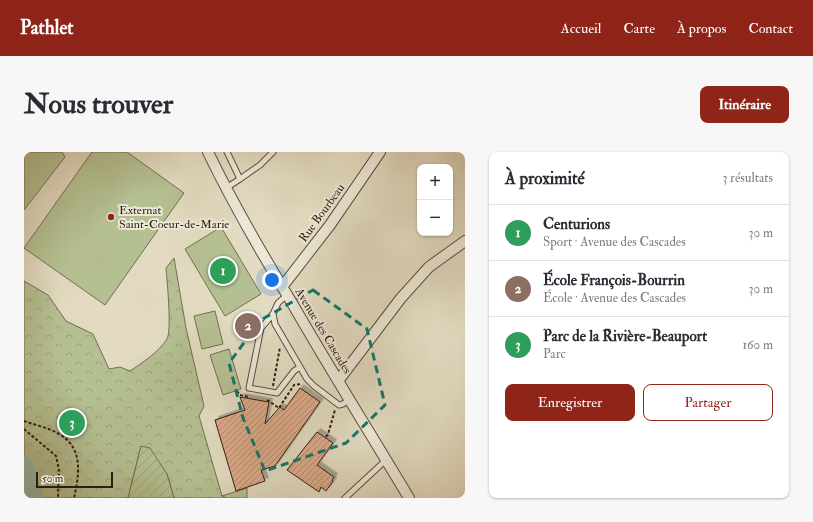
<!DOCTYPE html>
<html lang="fr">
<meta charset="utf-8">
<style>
:root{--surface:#fff;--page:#f7f7f7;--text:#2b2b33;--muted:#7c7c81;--line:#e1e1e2;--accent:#8f2418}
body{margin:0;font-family:"IM FELL Double Pica",serif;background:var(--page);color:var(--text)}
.controls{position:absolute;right:12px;top:12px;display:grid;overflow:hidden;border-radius:8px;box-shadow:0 1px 3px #0004}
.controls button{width:36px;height:36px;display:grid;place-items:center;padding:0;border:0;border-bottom:1px solid var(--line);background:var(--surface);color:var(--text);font:20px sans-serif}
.scale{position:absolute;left:12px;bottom:10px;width:77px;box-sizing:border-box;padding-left:4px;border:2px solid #311c13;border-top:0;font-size:11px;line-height:14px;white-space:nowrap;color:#311c13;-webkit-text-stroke:3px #ece8d7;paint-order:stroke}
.you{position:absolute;left:248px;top:128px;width:14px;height:14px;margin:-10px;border:3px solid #fff;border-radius:50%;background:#1a73e8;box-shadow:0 0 0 6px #1a73e833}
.badge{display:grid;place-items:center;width:26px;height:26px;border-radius:50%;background:var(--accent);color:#fff;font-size:13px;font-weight:700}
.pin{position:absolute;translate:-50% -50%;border:2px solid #fff;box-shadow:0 1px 4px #0006}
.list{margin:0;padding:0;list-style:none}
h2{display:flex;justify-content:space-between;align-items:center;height:52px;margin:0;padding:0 16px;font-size:17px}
h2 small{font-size:13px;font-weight:400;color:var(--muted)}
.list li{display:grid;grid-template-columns:26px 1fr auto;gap:12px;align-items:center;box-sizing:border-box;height:56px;padding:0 16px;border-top:1px solid var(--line)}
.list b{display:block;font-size:15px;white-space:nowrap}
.list p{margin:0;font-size:13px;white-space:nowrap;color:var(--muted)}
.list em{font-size:13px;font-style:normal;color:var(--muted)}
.actions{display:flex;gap:8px;padding:12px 16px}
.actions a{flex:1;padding:9px 0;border:1px solid var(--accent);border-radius:8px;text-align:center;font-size:14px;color:var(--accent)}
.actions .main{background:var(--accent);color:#fff}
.map{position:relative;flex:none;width:441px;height:346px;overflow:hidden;border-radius:8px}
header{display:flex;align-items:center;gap:24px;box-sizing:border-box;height:56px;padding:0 20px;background:var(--accent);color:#fff}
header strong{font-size:19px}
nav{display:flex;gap:22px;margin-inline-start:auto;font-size:14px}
.intro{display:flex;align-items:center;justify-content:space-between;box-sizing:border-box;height:96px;padding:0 24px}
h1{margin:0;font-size:28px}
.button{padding:10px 18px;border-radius:8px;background:var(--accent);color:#fff;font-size:14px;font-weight:700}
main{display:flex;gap:24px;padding:0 24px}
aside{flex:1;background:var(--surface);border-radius:8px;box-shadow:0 1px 3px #0004}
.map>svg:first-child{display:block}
.green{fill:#b5c092;stroke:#736e52}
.forest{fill:url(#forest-crowns);stroke:#736e52}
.garden{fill:url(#garden-furrows);stroke:#736e52}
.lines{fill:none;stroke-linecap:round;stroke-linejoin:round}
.river{stroke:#96bcad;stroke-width:18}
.building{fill:url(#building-hatch);stroke:#311c13;filter:url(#shadow)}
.lane-casing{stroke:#5d4c3e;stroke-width:7}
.street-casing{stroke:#5d4c3e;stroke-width:12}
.path{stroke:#311c13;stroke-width:2;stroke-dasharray:3 2;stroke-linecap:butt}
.lane{stroke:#ece8d7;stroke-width:5}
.street{stroke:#ece8d7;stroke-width:10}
.marked{fill:none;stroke:#0f766e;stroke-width:3;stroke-dasharray:8 5;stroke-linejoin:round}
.poi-dot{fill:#8f2418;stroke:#ece8d7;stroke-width:1.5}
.labels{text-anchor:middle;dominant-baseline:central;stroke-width:4;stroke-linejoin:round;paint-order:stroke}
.poi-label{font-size:12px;fill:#311c13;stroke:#ece8d7;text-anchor:start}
.street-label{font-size:12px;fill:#311c13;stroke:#ece8d7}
</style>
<header>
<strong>Pathlet</strong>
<nav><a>Accueil</a><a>Carte</a><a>À propos</a><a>Contact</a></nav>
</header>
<div class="intro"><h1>Nous trouver</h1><a class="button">Itinéraire</a></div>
<main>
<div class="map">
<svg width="441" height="346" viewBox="0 0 441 346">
<defs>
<pattern id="forest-crowns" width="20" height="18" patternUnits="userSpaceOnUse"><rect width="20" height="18" fill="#b5c092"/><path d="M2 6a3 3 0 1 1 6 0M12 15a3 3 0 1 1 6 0" fill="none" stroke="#9ca47d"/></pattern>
<pattern id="garden-furrows" width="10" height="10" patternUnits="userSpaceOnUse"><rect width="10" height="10" fill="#b5c092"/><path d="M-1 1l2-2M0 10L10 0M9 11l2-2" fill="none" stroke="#9ca47d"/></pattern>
<pattern id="building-hatch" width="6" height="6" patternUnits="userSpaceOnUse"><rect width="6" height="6" fill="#daaa8a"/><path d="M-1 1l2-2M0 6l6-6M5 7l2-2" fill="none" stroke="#b18a70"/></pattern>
<filter id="shadow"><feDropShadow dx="3.5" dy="-3.5" stdDeviation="0" flood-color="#0004"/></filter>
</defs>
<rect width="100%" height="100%" fill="#e2dbc1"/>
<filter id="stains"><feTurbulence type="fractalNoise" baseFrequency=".005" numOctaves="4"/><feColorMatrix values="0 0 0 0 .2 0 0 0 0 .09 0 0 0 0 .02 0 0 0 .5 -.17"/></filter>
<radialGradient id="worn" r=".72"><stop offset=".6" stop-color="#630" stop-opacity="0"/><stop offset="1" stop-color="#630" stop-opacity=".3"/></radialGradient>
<path class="green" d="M0,0H38L41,5L0,58Z
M68,0H103L160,41L81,153L0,96Z
M197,75L237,142L201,164L161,97Z
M191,159L199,192L178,197L170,164Z
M205,197L217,237L199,243L186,203Z
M223,336V346H202L198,344Z"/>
<path class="forest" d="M150,106L162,176L180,254L175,264L198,344L202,346H150L143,322L117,294L104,346H0V129L24,143L42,169L69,182L85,217L96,215L106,219C118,211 135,200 143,187C148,178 143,129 142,116Z"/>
<path class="garden" d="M117,294L126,296L143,322L150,346H104Z"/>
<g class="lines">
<path class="river" d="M0,314L10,346"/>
</g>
<path class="building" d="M276,236L296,250L251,314L237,318L241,329L212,339L191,268L221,258L216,245L245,250L241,272L256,255L260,258Z
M293,280L309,291L293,313L310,325L308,328L309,329L302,339L297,335L295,340L263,318Z"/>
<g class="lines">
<defs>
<path id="lane" d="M216,27L236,13L249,0
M202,36L216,27L203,0
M263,143L254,151L249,162L237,176L225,236L253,241L270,219L276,215
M249,162L251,172L283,227L290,234L315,253L319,252L325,248
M321,346L362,308"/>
<path id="street" d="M184,0C209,52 238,102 268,151C306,217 346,281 385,346
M258,135L306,73L356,0
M314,229L377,146L405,115L441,89"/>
</defs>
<use href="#lane" class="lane-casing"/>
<use href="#street" class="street-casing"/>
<path class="path" d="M249,234L256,195
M213,239L216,243L225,245
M243,248L255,256L270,233L278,232
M0,269C11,273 25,276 35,282C60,296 55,323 50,346
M0,277L32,304L35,318L34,346
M302,285L304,282L311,258"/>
<use href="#lane" class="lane"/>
<use href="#street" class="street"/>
</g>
<path class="marked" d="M289,138L343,177L361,253L322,291L241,319L219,266L205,211L237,168Z"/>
<circle class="poi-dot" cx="87" cy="65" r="4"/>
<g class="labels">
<g class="poi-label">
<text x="95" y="58">Externat<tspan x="95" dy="14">Saint-Coeur-de-Marie</tspan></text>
</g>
<g class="street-label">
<text transform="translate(298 61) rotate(-54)">Rue Bourbeau</text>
<text transform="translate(299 179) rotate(59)">Avenue des Cascades</text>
</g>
</g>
<rect width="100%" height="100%" filter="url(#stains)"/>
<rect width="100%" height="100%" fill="url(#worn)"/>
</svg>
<div class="controls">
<button>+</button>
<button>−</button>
</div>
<div class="scale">50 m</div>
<div class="you"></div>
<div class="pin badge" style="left:199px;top:119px;background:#2e9e5b">1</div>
<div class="pin badge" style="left:224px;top:174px;background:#8d6e63">2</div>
<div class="pin badge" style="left:48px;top:271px;background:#2e9e5b">3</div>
</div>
<aside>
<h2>À proximité<small>3 résultats</small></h2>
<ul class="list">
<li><span class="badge" style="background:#2e9e5b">1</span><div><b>Centurions</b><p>Sport · Avenue des Cascades</p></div><em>30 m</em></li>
<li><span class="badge" style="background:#8d6e63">2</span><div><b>École François-Bourrin</b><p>École · Avenue des Cascades</p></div><em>30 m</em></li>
<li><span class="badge" style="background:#2e9e5b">3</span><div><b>Parc de la Rivière-Beauport</b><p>Parc</p></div><em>160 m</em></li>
</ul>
<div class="actions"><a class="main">Enregistrer</a><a>Partager</a></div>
</aside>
</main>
